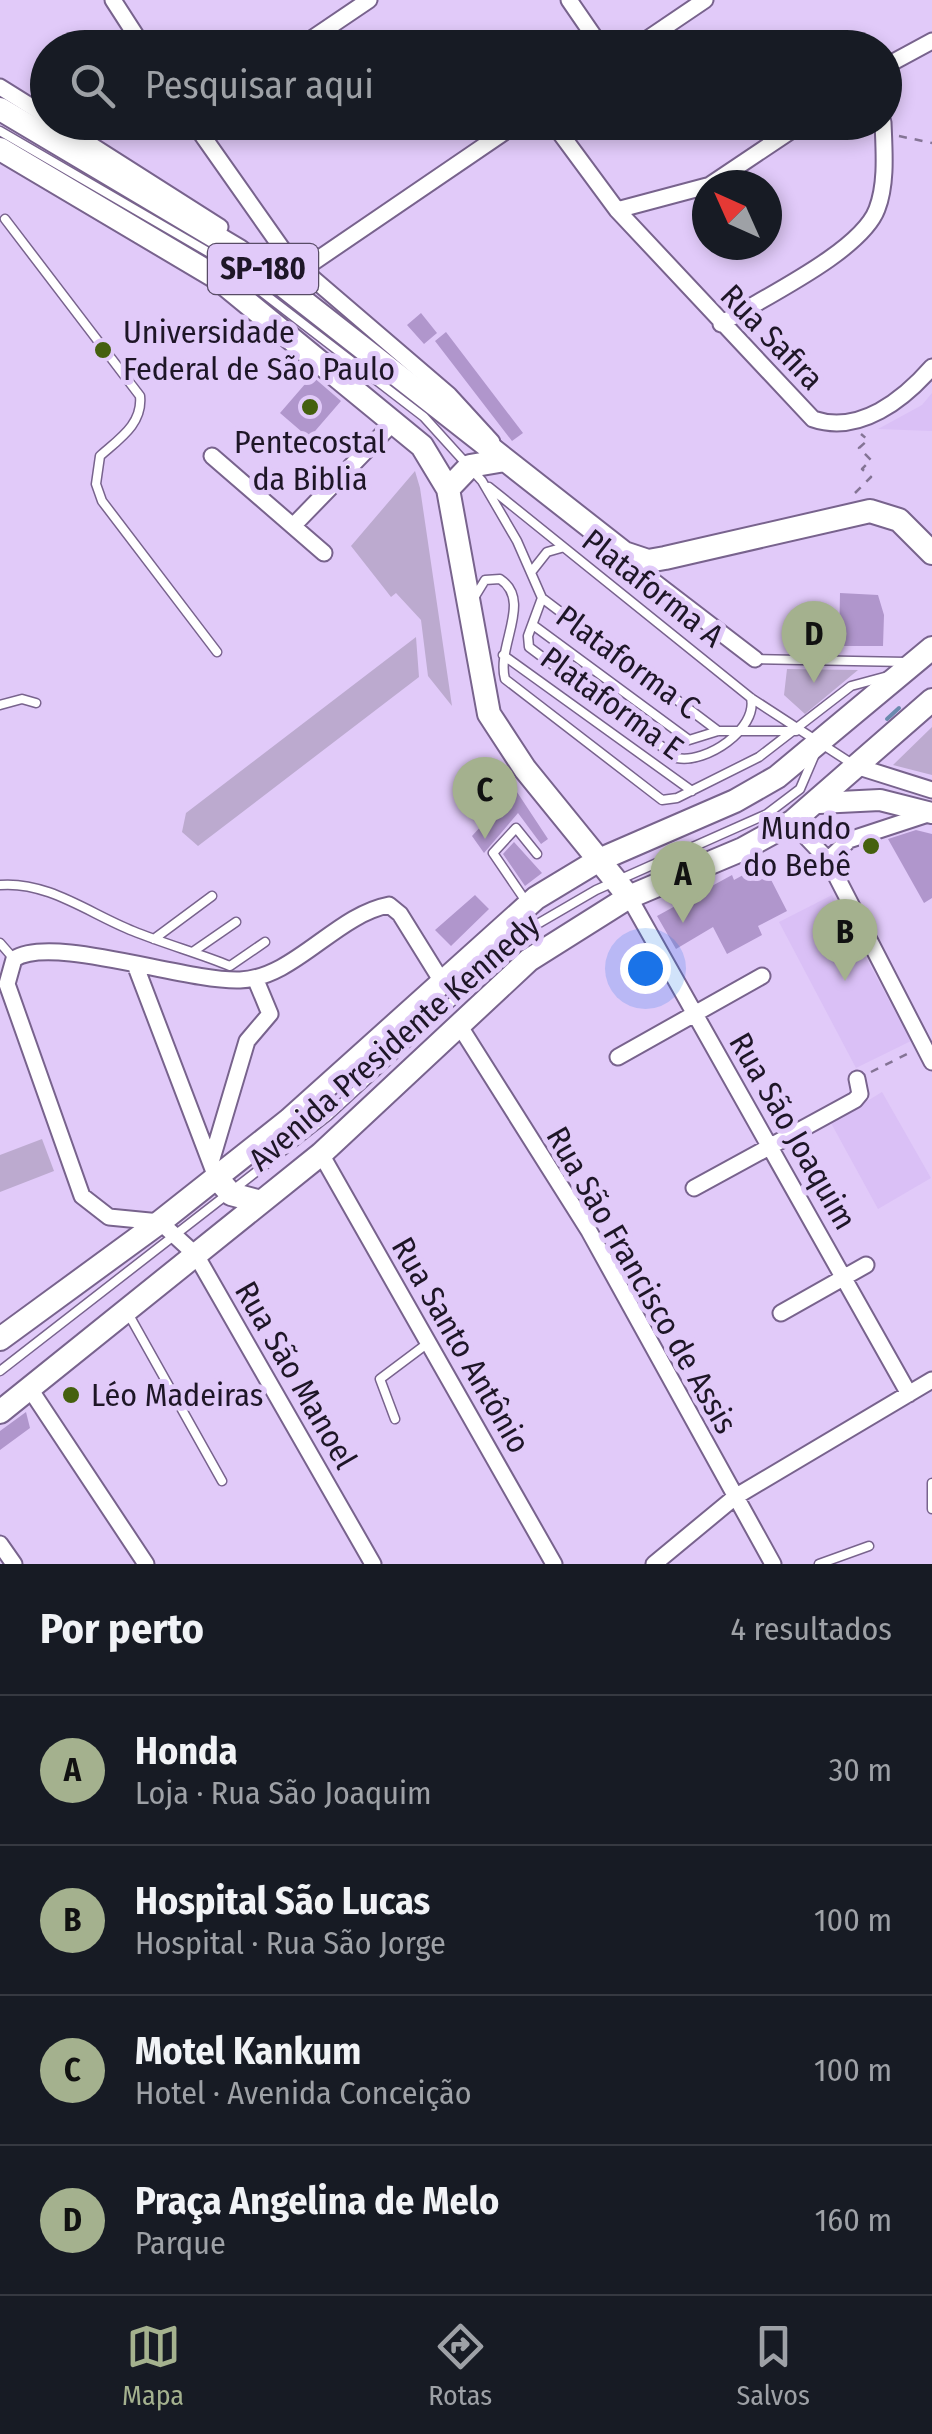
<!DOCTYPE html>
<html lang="pt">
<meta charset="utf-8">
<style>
:root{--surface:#171b24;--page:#20242c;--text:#f1f3f6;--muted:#9ea1a6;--line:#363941;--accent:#a4b18e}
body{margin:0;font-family:"Fira Sans Condensed",sans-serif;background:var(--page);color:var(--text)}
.compass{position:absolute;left:692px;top:170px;width:90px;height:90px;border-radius:50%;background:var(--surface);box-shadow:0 5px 15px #0003;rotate:315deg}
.you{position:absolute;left:645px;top:968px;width:35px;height:35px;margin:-25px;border:8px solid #fff;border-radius:50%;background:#1a73e8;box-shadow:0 0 0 15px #1a73e833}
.badge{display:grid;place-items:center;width:65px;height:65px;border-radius:50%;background:var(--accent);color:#111;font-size:32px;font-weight:700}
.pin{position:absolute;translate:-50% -82px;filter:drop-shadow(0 2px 5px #0008)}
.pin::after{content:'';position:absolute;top:52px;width:35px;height:30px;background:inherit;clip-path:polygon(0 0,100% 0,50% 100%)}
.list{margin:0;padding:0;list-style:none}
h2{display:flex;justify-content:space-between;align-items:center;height:130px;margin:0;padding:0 40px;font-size:42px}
h2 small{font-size:32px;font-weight:400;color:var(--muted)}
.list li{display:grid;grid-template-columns:65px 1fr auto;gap:30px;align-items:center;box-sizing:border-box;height:150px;padding:0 40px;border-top:2px solid var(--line)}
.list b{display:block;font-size:38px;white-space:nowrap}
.list p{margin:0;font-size:32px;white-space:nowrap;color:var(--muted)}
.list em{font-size:32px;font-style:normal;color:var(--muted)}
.icon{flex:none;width:55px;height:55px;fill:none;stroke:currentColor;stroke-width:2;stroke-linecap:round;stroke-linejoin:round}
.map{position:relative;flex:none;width:932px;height:1564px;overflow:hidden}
.search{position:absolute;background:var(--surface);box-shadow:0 5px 15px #0003;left:30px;right:30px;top:30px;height:110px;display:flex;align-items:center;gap:25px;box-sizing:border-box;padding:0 35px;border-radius:55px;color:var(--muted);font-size:38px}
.sheet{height:730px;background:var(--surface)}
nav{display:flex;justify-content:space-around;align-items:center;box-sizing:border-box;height:140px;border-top:2px solid var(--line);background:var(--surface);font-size:28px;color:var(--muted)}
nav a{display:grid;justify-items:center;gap:5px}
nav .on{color:var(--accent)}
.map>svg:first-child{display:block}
.built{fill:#dac0f6}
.green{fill:#bcaacf}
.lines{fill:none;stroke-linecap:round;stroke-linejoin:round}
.stream{stroke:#6a8aae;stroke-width:4}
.building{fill:#b096cc}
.lane-casing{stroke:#78638d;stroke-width:11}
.street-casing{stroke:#78638d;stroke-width:19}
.secondary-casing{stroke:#78638d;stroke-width:24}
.primary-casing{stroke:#78638d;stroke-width:26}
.path{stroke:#847495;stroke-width:2.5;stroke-dasharray:8 8;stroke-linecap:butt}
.lane{stroke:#fff;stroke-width:8}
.street{stroke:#fff;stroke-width:15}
.secondary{stroke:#fff;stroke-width:20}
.primary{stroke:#fff;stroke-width:22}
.poi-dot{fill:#45600f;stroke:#e1caf9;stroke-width:4}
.labels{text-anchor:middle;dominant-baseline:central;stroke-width:10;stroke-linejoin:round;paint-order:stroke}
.shield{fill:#e1caf9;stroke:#584c66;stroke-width:2.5}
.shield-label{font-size:30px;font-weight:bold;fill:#1e1627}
.poi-label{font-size:32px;fill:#1e1627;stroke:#e1caf9;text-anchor:start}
.street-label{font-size:32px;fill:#1e1627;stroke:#e1caf9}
</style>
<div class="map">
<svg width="932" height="1564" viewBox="0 0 932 1564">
<rect width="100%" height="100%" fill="#e1caf9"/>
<path class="built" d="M932,393V431L878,429L922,405Z
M832,895L911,1041L856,1068L779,922Z
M882,1092L931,1178L878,1209L831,1123Z"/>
<path class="green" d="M415,471L420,488L452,706L428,676L421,620L396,593L391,597L351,546Z
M416,637L419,677L198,846L182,832L186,813Z
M787,669L858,670L805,714L784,695Z
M932,727V775L893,765Z
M42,1139L54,1171L0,1192V1155Z"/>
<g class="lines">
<path class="stream" d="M887,719L899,708"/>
</g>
<path class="building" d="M421,313L437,333L424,344L407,325Z
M446,332L523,433L512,441L435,341Z
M312,376L341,401L309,438L280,413Z
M840,593L878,595L884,615L883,646H839Z
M515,789L548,839L541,844L518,813L484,853L472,836Z
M916,830L932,834V898L924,903L888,839Z
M514,842L542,873L525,886L503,854Z
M763,864L787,911L758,926L762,935L727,954L713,927L676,949L657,916L732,875L734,880Z
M475,895L489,909L451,946L435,930Z
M26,1412L30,1428L0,1450V1431Z"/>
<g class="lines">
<defs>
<path id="lane" d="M0,131L215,256L424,417L482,481L517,541L542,598
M5,219L140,396C143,424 119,439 100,456L96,484L102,501L217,652
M489,487L751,698L851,763
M532,571L547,552L561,548
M474,598L485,580L500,579C533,601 496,646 505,679L662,800L677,798L759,757L851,686L888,676
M542,598L528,636L529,647L677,758C706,764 758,729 751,698
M542,598L718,731
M533,625L689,740L718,731H796
M503,655L692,791
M755,659L906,662
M0,705L22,699L36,703
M0,885C48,881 90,914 133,931C165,944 198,953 230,966L265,942
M525,900L493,853L516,828L537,854
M154,939L212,896
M0,943L14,959
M194,951L236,922
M129,1315L222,1481
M0,1371L328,1116L534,926L596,890L767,814L800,789L815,754
M395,1419L380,1379L428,1343
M932,1483V1509
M819,1564L869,1546"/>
<path id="street" d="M113,0L144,48
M569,0L602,48
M298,48L369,0
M634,48L705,0
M884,67L932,41
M0,87L48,117
M55,122L220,227
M193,122L288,257L449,395L492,442
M552,122L617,210L813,419C860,435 904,399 932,367
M710,185L804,122
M617,210L707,186
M302,270L519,122
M721,324C760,299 861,252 877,209C887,183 884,150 883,122
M212,456L324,553
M293,526L393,423
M648,561V577L755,659
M859,767L932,790
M792,822L828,860L932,1062
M828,860L849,840L931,813
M629,897L909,1394
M136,967L216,1177
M459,1025L589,1231L773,1564
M618,1057L762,976
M321,1154L554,1564
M211,1162L247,1041L270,1014L255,978
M694,1188L855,1100L860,1094L857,1079
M781,1313L866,1265
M30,1389L146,1564
M0,1544L14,1564
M373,1564L196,1255L160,1222L109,1217L82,1196L7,984L14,959C52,934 185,982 240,980C294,978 336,915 389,905L400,914L441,980
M654,1564L735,1497L932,1380"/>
<path id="secondary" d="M819,803L880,800L932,813"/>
<path id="primary" d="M0,109L239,251L624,553L648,561L665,558L870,511L899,520L932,553
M0,149L216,277L422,446L448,489L489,714L525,769L629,897
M448,489L470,466L505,460
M216,1177L231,1194L261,1202
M0,1339L160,1222L289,1120L536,898L599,860L735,801L777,777L932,648
M0,1412L321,1154L529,960L629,897L743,849L792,822L932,700"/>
</defs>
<use href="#lane" class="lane-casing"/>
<use href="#street" class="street-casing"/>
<use href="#secondary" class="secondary-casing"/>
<use href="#primary" class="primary-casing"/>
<path class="path" d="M899,136L932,143
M855,493L871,477L862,469L871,460L859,448L868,440L861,434
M871,1072L909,1053"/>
<use href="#lane" class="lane"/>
<use href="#street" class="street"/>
<use href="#secondary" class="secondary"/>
<use href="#primary" class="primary"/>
</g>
<g class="poi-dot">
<circle cx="103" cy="350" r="10"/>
<circle cx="310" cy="407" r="10"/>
<circle cx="871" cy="846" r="10"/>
<circle cx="71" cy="1395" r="10"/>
</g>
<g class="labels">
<rect class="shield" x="208" y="244" width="110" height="50" rx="8"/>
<g class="shield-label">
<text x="263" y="269">SP-180</text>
</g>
<g class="poi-label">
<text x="123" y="332">Universidade<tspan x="123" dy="37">Federal de São Paulo</tspan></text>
<text x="310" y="442" text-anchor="middle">Pentecostal<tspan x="310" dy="37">da Biblia</tspan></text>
<text x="851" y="828" text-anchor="end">Mundo<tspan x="851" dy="37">do Bebê</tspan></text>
<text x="91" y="1395">Léo Madeiras</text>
</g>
<g class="street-label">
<text transform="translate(772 337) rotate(46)">Rua Safira</text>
<text transform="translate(653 588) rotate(38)">Plataforma A</text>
<text transform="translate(628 662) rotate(36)">Plataforma C</text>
<text transform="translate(612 703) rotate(36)">Plataforma E</text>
<text transform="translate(394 1042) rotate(-41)">Avenida Presidente Kennedy</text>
<text transform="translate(793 1131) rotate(60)">Rua São Joaquim</text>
<text transform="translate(642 1280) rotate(60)">Rua São Francisco de Assis</text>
<text transform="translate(461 1345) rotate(60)">Rua Santo Antônio</text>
<text transform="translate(296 1375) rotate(60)">Rua São Manoel</text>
</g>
</g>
</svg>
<svg class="compass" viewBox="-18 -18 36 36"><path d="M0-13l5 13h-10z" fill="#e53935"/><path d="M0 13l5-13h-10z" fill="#9ea1a6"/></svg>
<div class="you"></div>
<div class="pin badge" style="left:683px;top:923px">A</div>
<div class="pin badge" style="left:845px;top:981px">B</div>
<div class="pin badge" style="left:485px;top:839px">C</div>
<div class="pin badge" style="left:814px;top:683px">D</div>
<div class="search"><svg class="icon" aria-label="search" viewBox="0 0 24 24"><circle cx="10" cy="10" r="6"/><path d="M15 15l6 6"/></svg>Pesquisar aqui</div>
</div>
<section class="sheet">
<h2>Por perto<small>4 resultados</small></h2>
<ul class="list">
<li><span class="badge">A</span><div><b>Honda</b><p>Loja · Rua São Joaquim</p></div><em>30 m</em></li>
<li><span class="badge">B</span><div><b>Hospital São Lucas</b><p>Hospital · Rua São Jorge</p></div><em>100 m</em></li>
<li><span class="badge">C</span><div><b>Motel Kankum</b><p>Hotel · Avenida Conceição</p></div><em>100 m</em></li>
<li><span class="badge">D</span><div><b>Praça Angelina de Melo</b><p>Parque</p></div><em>160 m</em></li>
</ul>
</section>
<nav>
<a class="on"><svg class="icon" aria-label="map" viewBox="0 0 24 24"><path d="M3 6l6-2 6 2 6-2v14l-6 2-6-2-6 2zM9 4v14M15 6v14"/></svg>Mapa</a>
<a><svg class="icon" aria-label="directions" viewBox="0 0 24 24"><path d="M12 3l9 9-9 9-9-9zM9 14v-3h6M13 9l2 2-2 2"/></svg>Rotas</a>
<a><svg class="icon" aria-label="saved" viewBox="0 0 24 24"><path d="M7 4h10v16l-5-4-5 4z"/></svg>Salvos</a>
</nav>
